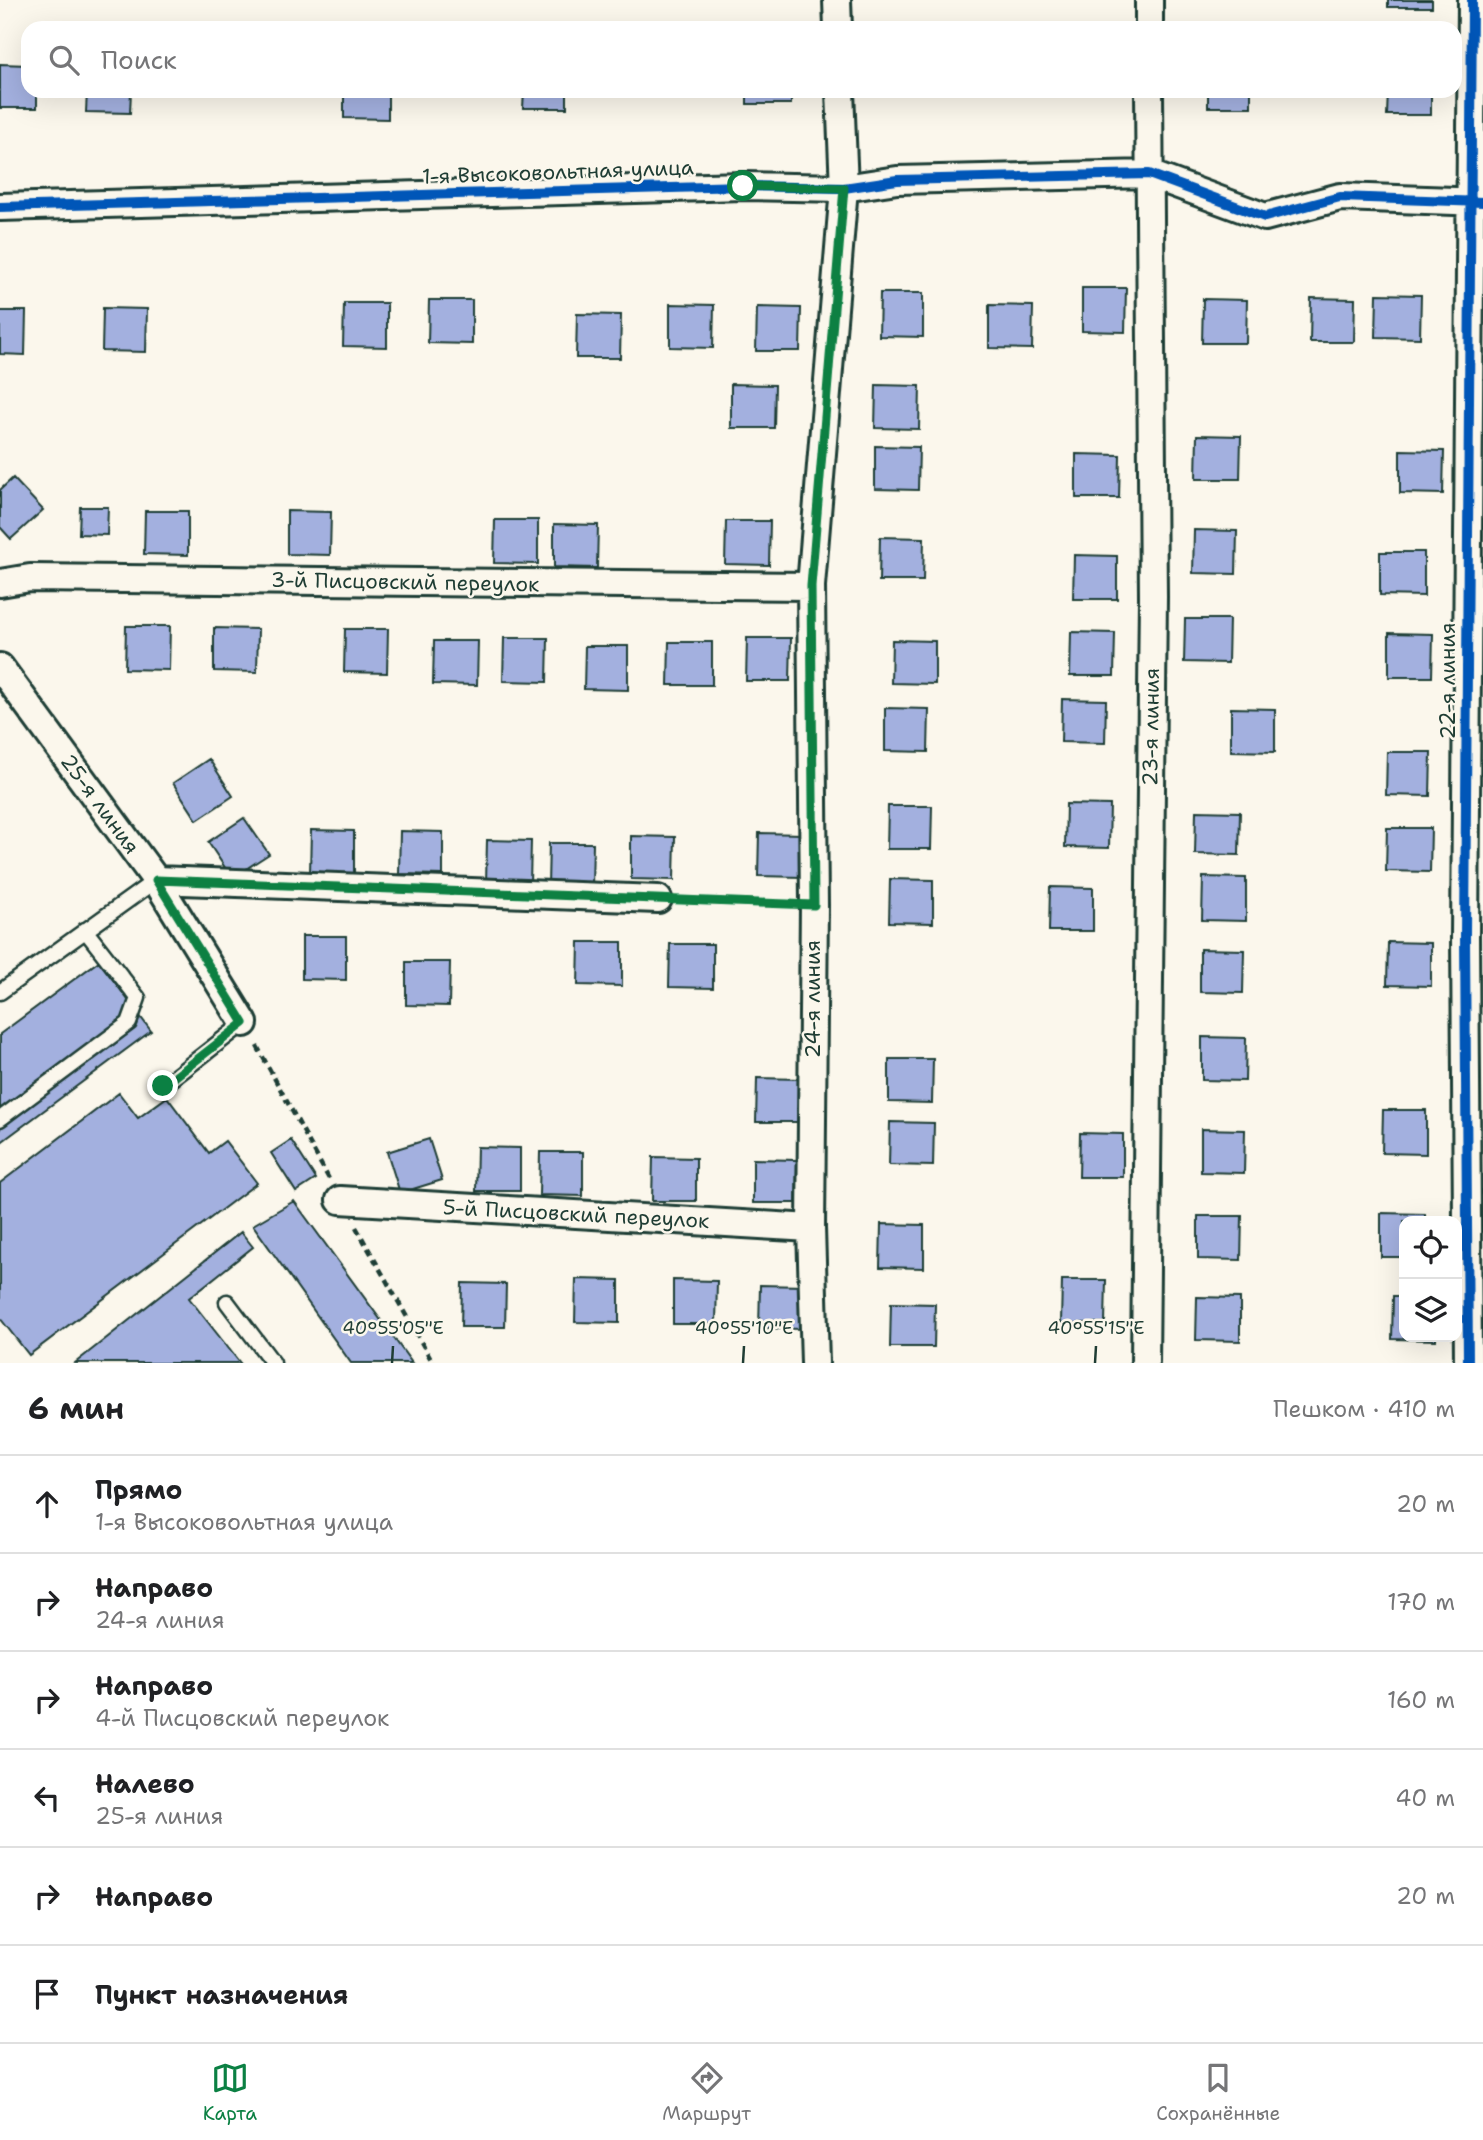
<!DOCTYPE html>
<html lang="ru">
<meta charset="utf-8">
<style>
:root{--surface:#fff;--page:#f2f2f2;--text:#202124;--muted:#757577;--line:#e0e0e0;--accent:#0b8043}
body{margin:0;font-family:"Shantell Sans",sans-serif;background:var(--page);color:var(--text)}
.controls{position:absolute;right:21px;bottom:21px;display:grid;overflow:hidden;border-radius:14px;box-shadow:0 7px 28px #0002}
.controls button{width:63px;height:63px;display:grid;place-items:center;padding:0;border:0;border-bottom:2px solid var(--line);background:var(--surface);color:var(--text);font:35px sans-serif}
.stop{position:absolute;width:21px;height:21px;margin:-16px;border:5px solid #0b8043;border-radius:50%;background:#fff}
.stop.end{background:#0b8043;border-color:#fff;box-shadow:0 2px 7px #0008}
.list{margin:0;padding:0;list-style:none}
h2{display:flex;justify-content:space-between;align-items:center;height:91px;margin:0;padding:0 28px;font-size:30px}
h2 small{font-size:23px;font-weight:400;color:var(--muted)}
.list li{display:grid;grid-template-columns:46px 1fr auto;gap:21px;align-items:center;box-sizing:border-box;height:98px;padding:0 28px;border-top:2px solid var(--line)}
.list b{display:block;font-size:26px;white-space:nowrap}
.list p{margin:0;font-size:23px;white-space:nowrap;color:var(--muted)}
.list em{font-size:23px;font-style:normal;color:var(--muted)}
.icon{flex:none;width:38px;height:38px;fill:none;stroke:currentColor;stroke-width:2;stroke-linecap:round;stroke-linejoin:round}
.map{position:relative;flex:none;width:1483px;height:1363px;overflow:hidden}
.search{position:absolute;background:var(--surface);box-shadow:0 7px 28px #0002;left:21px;right:21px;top:21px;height:77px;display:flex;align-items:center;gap:18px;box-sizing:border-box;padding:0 24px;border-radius:21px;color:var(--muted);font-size:26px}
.sheet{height:679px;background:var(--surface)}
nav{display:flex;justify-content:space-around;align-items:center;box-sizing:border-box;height:98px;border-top:2px solid var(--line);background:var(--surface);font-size:19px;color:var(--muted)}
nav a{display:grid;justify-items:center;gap:4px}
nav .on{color:var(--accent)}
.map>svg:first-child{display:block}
.building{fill:#a3b0df;stroke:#1f3d34;stroke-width:2}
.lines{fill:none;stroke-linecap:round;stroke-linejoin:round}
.lane-casing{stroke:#1f3d34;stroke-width:19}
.street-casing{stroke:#1f3d34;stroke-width:32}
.path{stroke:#1f3d34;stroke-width:4.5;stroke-dasharray:7 5;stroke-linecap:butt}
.lane{stroke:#fbf7ec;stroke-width:14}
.street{stroke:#fbf7ec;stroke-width:26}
.cycleway-casing{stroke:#fbf7ec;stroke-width:15}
.cycleway{stroke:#0057b8;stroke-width:10}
.route{stroke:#0b8043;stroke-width:9}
.ticks{fill:none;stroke:#1f3d34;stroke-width:2.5}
.labels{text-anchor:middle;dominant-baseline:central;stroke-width:5;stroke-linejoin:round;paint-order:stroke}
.street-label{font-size:21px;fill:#1f3d34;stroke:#fbf7ec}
.ticks-label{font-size:18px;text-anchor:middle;fill:#1f3d34;stroke:#fbf7ec;stroke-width:5;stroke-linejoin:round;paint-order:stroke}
</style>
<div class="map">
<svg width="1483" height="1363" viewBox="0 0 1483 1363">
<rect width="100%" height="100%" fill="#fbf7ec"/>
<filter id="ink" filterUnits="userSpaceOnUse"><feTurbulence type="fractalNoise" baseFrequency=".0143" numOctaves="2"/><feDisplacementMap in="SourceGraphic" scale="14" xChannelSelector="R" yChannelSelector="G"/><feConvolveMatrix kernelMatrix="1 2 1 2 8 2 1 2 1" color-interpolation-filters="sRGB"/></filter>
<g filter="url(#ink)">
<path class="building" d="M1388,0H1432V7H1388Z
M0,64L28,65V91H37V108H0Z
M87,91H131L130,113L86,112Z
M344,91H388V119L344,118Z
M524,91H567V108H523Z
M747,91H791V104H747Z
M1208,91H1251V107H1208Z
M1388,91H1431V115H1387Z
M1082,288H1126L1125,332L1082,331Z
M880,293H923V337L879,336Z
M1377,294L1421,295L1420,338L1376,337Z
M1311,298L1355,299L1354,342H1310Z
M1203,299L1247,300L1246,343H1202Z
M429,300H472V344L428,343Z
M344,303H387V347L343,346Z
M670,304L714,305L713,348L670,347Z
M989,305L1033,306L1032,349L989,348Z
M757,307L801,308L800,351H756Z
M103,308L147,309L146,352L102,351Z
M0,311H26L25,355L0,354Z
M577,314L621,315L620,358H576Z
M731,384L775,385L774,428H731Z
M876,385L920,386L919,429L875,428Z
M1197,435L1241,436L1240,479H1196Z
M875,446L919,447L918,490L875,489Z
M1400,450L1444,451L1443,494L1400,493Z
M1076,454L1120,455L1119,498H1076Z
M13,478L43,510L11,539L0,527V490Z
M80,507H108L107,535L79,534Z
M145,511H188V555L144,554Z
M287,511L331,512L330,555L287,554Z
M495,520H538V564L494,563Z
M726,521H770L769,565L725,564Z
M554,524L598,525L597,568L554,567Z
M1194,530L1237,531L1236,574L1193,573Z
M880,537L924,538L923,581H879Z
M1380,552H1424V596L1380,595Z
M1074,555L1117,556V599H1073Z
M1185,619H1229L1228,663L1184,662Z
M126,626H170L169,670L125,669Z
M214,628L258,629L257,672L214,671Z
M345,629H388L387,673L344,672Z
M1071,632L1115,633L1114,676H1070Z
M1389,633L1433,634L1432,677H1389Z
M504,638H548L547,682L503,681Z
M747,638H791L790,681H746Z
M892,640L935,641V684L891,683Z
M434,641H478L477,685L433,684Z
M669,642H712V685H668Z
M585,646H628V690L584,689Z
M1062,699L1106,700L1105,743L1061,742Z
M885,708L929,709L928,752L885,751Z
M1231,708L1275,709V752L1231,751Z
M1387,752H1431L1430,796L1386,795Z
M209,759L233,796L197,820L173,783Z
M1066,804L1110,805L1109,848L1065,847Z
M888,806H932L931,849H887Z
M1196,811L1240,812L1239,855L1195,854Z
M244,818L269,854L232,878L208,842Z
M1387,828H1431L1430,872L1386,871Z
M311,830L354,831V874L310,873Z
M400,831L443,832V875L399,874Z
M759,833L803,834L802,877L758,876Z
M631,836L675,837L674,880L631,879Z
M487,840L531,841L530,884L486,883Z
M549,843H593L592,887L548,886Z
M1203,877L1246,878V921L1202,920Z
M890,879L933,880V923L889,922Z
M1050,887L1093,888V931H1049Z
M302,936H346V980L302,979Z
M579,942H622V986L578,985Z
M1388,942L1431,943V986L1387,985Z
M670,944H713V988L669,987Z
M1200,949L1244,950L1243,993L1200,992Z
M99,961L151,1031L0,1143V1034Z
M406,962H450L449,1006L406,1005Z
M1202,1037L1246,1038L1245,1081L1202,1080Z
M889,1059H933L932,1103L889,1102Z
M757,1078L800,1079V1122H756Z
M119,1093L138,1118L167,1097L209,1153L225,1141L257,1183L29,1355L0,1318V1183Z
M1383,1110H1426V1154L1382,1153Z
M890,1122L934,1123L933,1166L889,1165Z
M1201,1129L1245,1130L1244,1173L1201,1172Z
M1080,1133L1123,1134V1177H1079Z
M429,1139L442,1180L400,1193L387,1152Z
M291,1140L316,1179L296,1192L271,1153Z
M477,1147L520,1148V1191H476Z
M540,1152H583V1196L539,1195Z
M653,1157L696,1158V1201H652Z
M753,1159L797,1160L796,1203H753Z
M294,1201L412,1363H351L253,1225Z
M1381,1213L1425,1214V1221H1404V1257H1381Z
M1198,1216H1242L1241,1260L1198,1259Z
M881,1224L924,1225V1268L880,1267Z
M241,1232L253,1247L189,1298L240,1363H75Z
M576,1279L619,1280V1323L575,1322Z
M673,1280L717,1281L716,1324H673Z
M1062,1280H1106L1105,1323H1061Z
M462,1283L506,1284L505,1327H461Z
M760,1285L804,1286L803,1329L759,1328Z
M1393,1296H1404V1337H1436V1340L1392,1339Z
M1197,1297L1240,1298V1341L1196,1340Z
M891,1303L935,1304L934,1347H890Z"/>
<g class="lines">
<defs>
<path id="lane" d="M0,992L156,880
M163,1086L244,1023
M0,1119L129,1023L138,998L85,930
M227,1302L273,1363"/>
<path id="street" d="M837,0L838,28
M1149,0V28
M0,207L743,186L844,188L897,180L1149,174L1265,217L1340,197L1483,202
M0,583L30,578L811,586
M0,667L156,880L244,1023
M156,880L658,899
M340,1200L811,1228
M815,1363L811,1228L814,905L811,586L844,188L840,91
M1145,1363L1153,597L1149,91
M1468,1363L1465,937L1472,0"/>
</defs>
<use href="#lane" class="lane-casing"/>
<use href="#street" class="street-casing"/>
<path class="path" d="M682,900L788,904
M257,1046L329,1179
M356,1227L433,1363"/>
<use href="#lane" class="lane"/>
<use href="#street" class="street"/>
<defs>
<path id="cycleway" d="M0,207L743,186L844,188L897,180L1149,174L1265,217L1340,197L1483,202
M1468,1363L1465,937L1472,0"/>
</defs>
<use href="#cycleway" class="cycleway-casing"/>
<use href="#cycleway" class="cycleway"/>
</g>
</g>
<g class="lines" filter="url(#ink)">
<path class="route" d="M163,1086L244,1023L156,880L814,905L811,586L844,188L743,186"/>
</g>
<path class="ticks" d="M392,1363L393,1346M743,1363L744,1346M1095,1363L1096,1346"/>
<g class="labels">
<g class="street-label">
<text transform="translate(558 172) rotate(-2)">1-я Высоковольтная улица</text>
<text transform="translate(405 582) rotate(1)">3-й Писцовский переулок</text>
<text transform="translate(1448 681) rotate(-90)">22-я линия</text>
<text transform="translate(1151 727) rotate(-89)">23-я линия</text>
<text transform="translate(100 804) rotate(54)">25-я линия</text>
<text transform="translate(813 999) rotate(-90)">24-я линия</text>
<text transform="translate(576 1214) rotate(3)">5-й Писцовский переулок</text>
</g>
</g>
<g class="ticks-label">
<text x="393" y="1334">40°55'05"E</text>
<text x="744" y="1334">40°55'10"E</text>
<text x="1096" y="1334">40°55'15"E</text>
</g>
</svg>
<div class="controls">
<button><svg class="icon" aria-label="locate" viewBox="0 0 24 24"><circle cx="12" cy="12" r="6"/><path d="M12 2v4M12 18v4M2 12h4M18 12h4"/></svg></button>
<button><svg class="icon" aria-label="layers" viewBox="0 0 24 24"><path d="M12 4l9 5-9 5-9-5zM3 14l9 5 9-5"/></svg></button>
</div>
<div class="stop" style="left:743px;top:186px"></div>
<div class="stop end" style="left:163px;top:1086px"></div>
<div class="search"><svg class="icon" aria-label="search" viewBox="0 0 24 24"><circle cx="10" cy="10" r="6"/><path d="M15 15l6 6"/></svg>Поиск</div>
</div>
<section class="sheet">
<h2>6 мин<small>Пешком · 410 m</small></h2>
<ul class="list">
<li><svg class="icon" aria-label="ahead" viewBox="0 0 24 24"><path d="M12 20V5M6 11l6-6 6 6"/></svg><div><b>Прямо</b><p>1-я Высоковольтная улица</p></div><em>20 m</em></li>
<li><svg class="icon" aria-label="right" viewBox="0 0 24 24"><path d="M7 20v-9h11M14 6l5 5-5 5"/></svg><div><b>Направо</b><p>24-я линия</p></div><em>170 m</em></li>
<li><svg class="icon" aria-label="right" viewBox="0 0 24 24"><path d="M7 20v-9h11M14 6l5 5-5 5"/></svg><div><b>Направо</b><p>4-й Писцовский переулок</p></div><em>160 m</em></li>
<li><svg class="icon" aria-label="left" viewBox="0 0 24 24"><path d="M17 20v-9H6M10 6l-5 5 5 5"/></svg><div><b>Налево</b><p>25-я линия</p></div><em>40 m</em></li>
<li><svg class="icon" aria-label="right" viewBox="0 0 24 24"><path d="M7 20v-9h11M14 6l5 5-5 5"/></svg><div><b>Направо</b></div><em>20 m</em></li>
<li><svg class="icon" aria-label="arrive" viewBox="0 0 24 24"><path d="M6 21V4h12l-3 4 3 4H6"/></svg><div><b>Пункт назначения</b></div></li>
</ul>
</section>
<nav>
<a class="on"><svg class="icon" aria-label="map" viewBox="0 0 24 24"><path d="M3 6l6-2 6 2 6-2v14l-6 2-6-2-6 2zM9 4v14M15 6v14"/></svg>Карта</a>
<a><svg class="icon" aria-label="directions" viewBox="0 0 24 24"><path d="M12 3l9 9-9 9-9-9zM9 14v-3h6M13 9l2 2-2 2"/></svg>Маршрут</a>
<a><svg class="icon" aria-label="saved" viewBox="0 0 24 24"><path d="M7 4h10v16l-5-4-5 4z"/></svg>Сохранённые</a>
</nav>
